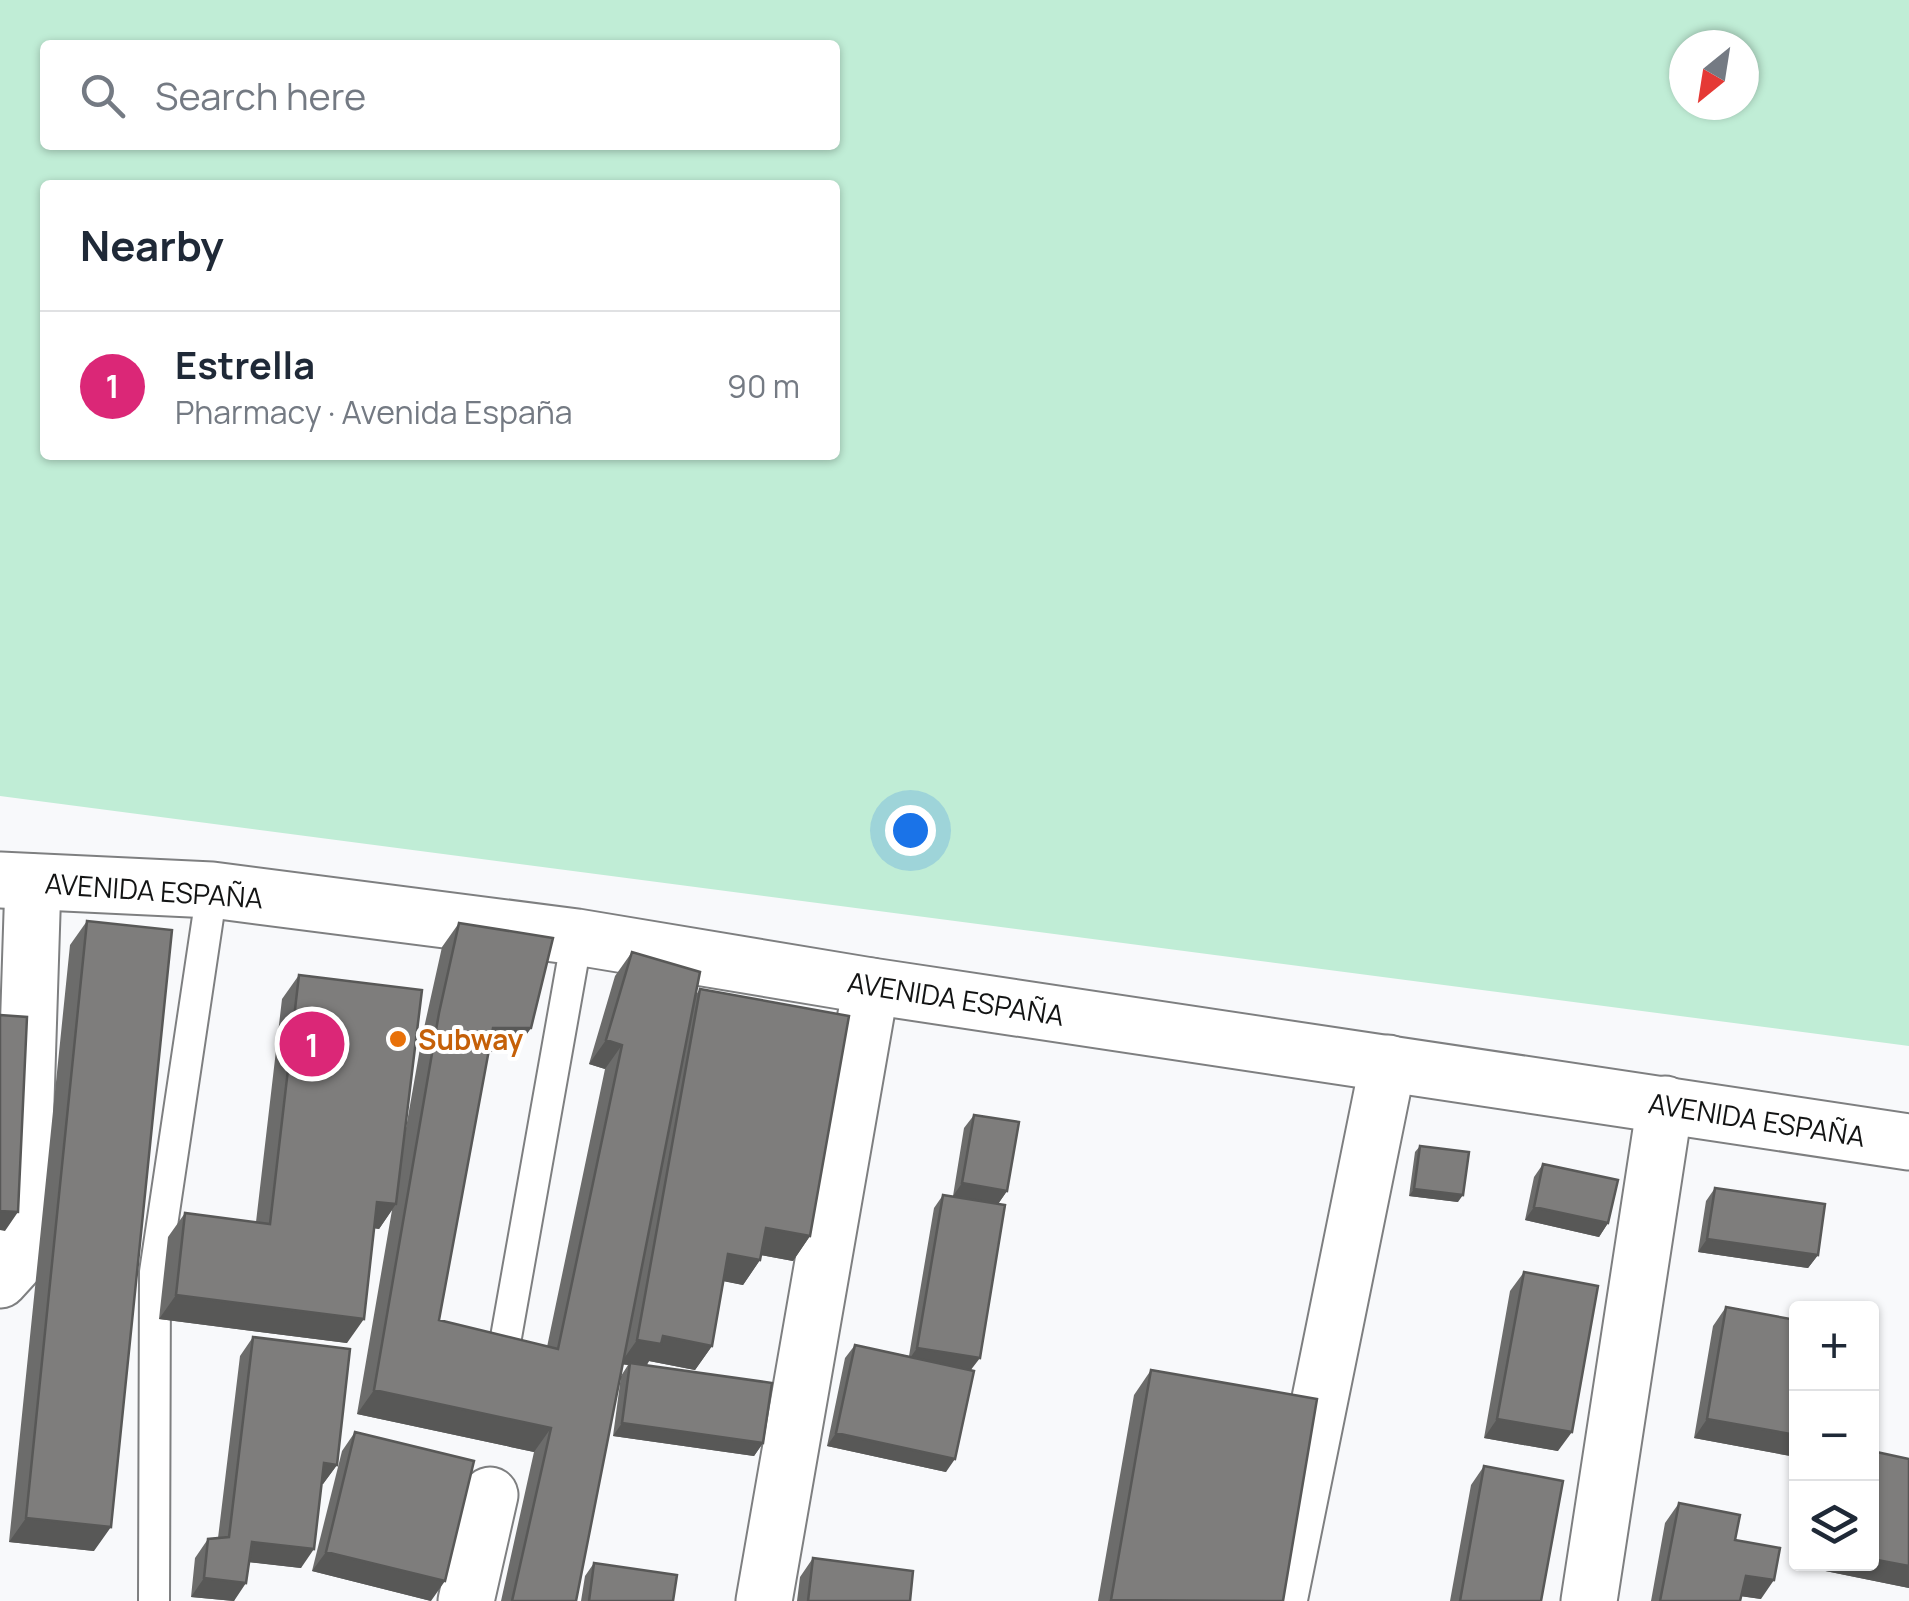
<!DOCTYPE html>
<meta charset="utf-8">
<style>
:root{--surface:#fff;--page:#f2f2f3;--text:#1f2937;--muted:#747a83;--line:#e0e1e3;--accent:#db2777}
body{margin:0;font-family:Manrope,sans-serif;background:var(--page);color:var(--text)}
.controls{position:absolute;right:30px;bottom:30px;display:grid;overflow:hidden;border-radius:10px;box-shadow:0 2px 8px #0004}
.controls button{width:90px;height:90px;display:grid;place-items:center;padding:0;border:0;border-bottom:2px solid var(--line);background:var(--surface);color:var(--text);font:50px sans-serif}
.compass{position:absolute;left:1669px;top:30px;width:90px;height:90px;border-radius:50%;background:var(--surface);box-shadow:0 2px 8px #0004;rotate:210deg}
.you{position:absolute;left:910px;top:830px;width:35px;height:35px;margin:-25px;border:8px solid #fff;border-radius:50%;background:#1a73e8;box-shadow:0 0 0 15px #1a73e833}
.badge{display:grid;place-items:center;width:65px;height:65px;border-radius:50%;background:var(--accent);color:#fff;font-size:32px;font-weight:700}
.pin{position:absolute;translate:-50% -50%;border:5px solid #fff;box-shadow:0 2px 10px #0006}
.list{margin:0;padding:0;list-style:none}
h2{display:flex;justify-content:space-between;align-items:center;height:130px;margin:0;padding:0 40px;font-size:42px}
h2 small{font-size:32px;font-weight:400;color:var(--muted)}
.list li{display:grid;grid-template-columns:65px 1fr auto;gap:30px;align-items:center;box-sizing:border-box;height:150px;padding:0 40px;border-top:2px solid var(--line)}
.list b{display:block;font-size:38px;white-space:nowrap}
.list p{margin:0;font-size:32px;white-space:nowrap;color:var(--muted)}
.list em{font-size:32px;font-style:normal;color:var(--muted)}
.icon{flex:none;width:55px;height:55px;fill:none;stroke:currentColor;stroke-width:2;stroke-linecap:round;stroke-linejoin:round}
.map{position:relative;flex:none;width:1909px;height:1601px;overflow:hidden}
.search{position:absolute;background:var(--surface);box-shadow:0 2px 8px #0004;left:40px;top:40px;width:800px;height:110px;display:flex;align-items:center;gap:25px;box-sizing:border-box;padding:0 35px;border-radius:10px;color:var(--muted);font-size:38px}
.panel{position:absolute;background:var(--surface);box-shadow:0 2px 8px #0004;left:40px;top:180px;width:800px;height:280px;border-radius:10px}
.map>svg:first-child{display:block}
.green{fill:#c0edd6;fill-rule:evenodd}
.lines{fill:none;stroke-linecap:round;stroke-linejoin:round}
.lane-casing{stroke:#7e7f80;stroke-width:34}
.street-casing{stroke:#7e7f80;stroke-width:59}
.secondary-casing{stroke:#7e7f80;stroke-width:59}
.lane{stroke:#fff;stroke-width:30}
.street{stroke:#fff;stroke-width:55}
.secondary{stroke:#fff;stroke-width:55}
.wall{fill:#6c6c6b}
.shaded-wall{fill:#585857}
.building{fill:#7e7d7c;stroke:#585857;stroke-width:2.5}
.food-dot{fill:#e8710a;stroke:#fff;stroke-width:4}
.labels{text-anchor:middle;dominant-baseline:central;stroke-width:8;stroke-linejoin:round;paint-order:stroke}
.street-label{font-size:28px;fill:#131414;stroke:#fff}
.food-label{font-size:28px;font-weight:bold;fill:#c56008;stroke:#fff;text-anchor:start}
</style>
<div class="map">
<svg width="1909" height="1601" viewBox="0 0 1909 1601">
<rect width="100%" height="100%" fill="#f8f9fb"/>
<path class="green" d="M0,0H1909V1046L0,796ZM45,45H835V145H45ZM1684,45H1744V105H1684ZM45,185H835V455H45Z"/>
<g class="lines">
<defs>
<path id="lane" d="M505,1343L577,937
M154,1601L155,1272L212,890"/>
<path id="street" d="M0,1280L21,1257L33,882
M466,1601L490,1495
M764,1601L871,986
M1279,1601L1388,1063
M1589,1601L1665,1104"/>
<path id="secondary" d="M0,880L212,890L577,937L871,986L1909,1142"/>
</defs>
<use href="#lane" class="lane-casing"/>
<use href="#street" class="street-casing"/>
<use href="#secondary" class="secondary-casing"/>
<use href="#lane" class="lane"/>
<use href="#street" class="street"/>
<use href="#secondary" class="secondary"/>
</g>
<path class="wall" d="M87,921L94,1551L9,1542L70,945Z
M459,923L531,1028L514,1052H488L439,1320L547,1347L605,1069L589,1064L615,976L632,952L695,996L700,989L810,1236L793,1261L761,1255L760,1260L743,1285L724,1281L712,1346L695,1370L649,1361L647,1365L763,1443L754,1456L613,1436L621,1376L628,1365L622,1364L576,1601H501L534,1452L357,1414L392,1210L379,1229L374,1228L347,1343L159,1319L168,1237L185,1213L256,1222L282,999L299,975L403,1145L422,1037L442,947Z
M974,1115L1007,1191L998,1204L971,1370L946,1472L827,1446L845,1358L855,1345L909,1356L934,1208L943,1195L953,1196L964,1128Z
M1420,1146L1458,1202L1409,1196L1415,1152Z
M1543,1164L1608,1223L1599,1237L1525,1220L1534,1177Z
M1715,1188L1818,1255L1808,1268L1698,1252L1706,1201Z
M1524,1272L1558,1451L1484,1438L1510,1291Z
M1726,1307L1796,1320V1457L1694,1438L1713,1326Z
M253,1337L337,1465L323,1484H322L301,1568L249,1562L234,1601L191,1597L195,1558L208,1539L218,1538L240,1356Z
M1151,1370L1283,1601H1098L1134,1395Z
M355,1432L431,1601L312,1571L342,1451Z
M1909,1459V1588L1791,1564L1796,1538V1564Z
M1484,1466L1541,1601H1450L1471,1485Z
M1679,1503L1735,1540L1761,1599L1741,1596L1740,1601H1651L1665,1523Z
M813,1558L910,1601H797L800,1577Z
M594,1563L673,1601H581L585,1576Z"/>
<path class="shaded-wall" d="M493,1028H531L514,1052H476Z
M606,1040L622,1045L605,1069L589,1064Z
M962,1183L1007,1191L998,1204L953,1196Z
M1414,1189L1463,1195L1458,1202L1409,1196Z
M377,1202L396,1204L379,1229L360,1226Z
M1534,1207L1608,1223L1599,1237L1525,1220Z
M0,1211L18,1212L5,1231L0,1230Z
M766,1228L810,1236L793,1261L749,1253Z
M1707,1239L1818,1255L1808,1268L1698,1252Z
M728,1254L760,1260L743,1285L712,1279Z
M176,1295L364,1319L347,1343L159,1319Z
M663,1336L712,1346L695,1370L649,1361L644,1368L630,1363L628,1365L620,1364L637,1340Z
M917,1348L980,1358L970,1371L908,1361Z
M374,1390L551,1428L534,1452L357,1414Z
M1497,1419L1572,1432L1558,1451L1484,1438Z
M1707,1419L1796,1435V1457L1694,1438Z
M622,1423L763,1443L754,1456L613,1436Z
M836,1433L955,1459L946,1472L827,1446Z
M324,1463L337,1465L323,1484L311,1482Z
M26,1518L111,1527L94,1551L9,1542Z
M252,1542L314,1549L301,1568L238,1561Z
M326,1552L445,1581L431,1601L312,1571Z
M1796,1556V1564H1872V1559L1909,1566V1588L1791,1564Z
M1746,1576L1774,1580L1761,1599L1732,1595Z
M204,1578L246,1583L234,1601L191,1597Z"/>
<path class="building" d="M87,921L172,930L111,1527L26,1518Z
M459,923L553,938L531,1028H493L439,1320L558,1349L622,1045L606,1040L632,952L700,972L576,1601H512L551,1428L374,1390L439,1013Z
M299,975L422,990L396,1204L377,1202L364,1319L176,1295L185,1213L270,1224Z
M700,989L849,1016L810,1236L766,1228L760,1260L728,1254L712,1346L663,1336L661,1344L637,1340Z
M0,1015L27,1017L18,1212L0,1211Z
M974,1115L1019,1122L1007,1191L962,1183Z
M1420,1146L1469,1152L1463,1195L1414,1189Z
M1543,1164L1618,1180L1608,1223L1534,1207Z
M1715,1188L1825,1204L1818,1255L1707,1239Z
M943,1195L1005,1205L980,1358L917,1348Z
M1524,1272L1598,1286L1572,1432L1497,1419Z
M1726,1307L1796,1320V1435L1707,1419Z
M253,1337L350,1349L337,1465L324,1463L314,1549L252,1542L246,1583L204,1578L208,1539L229,1537Z
M855,1345L974,1371L955,1459L836,1433Z
M630,1363L772,1383L763,1443L622,1423Z
M1151,1370L1317,1399L1283,1601L1111,1600Z
M355,1432L474,1461L445,1581L326,1552Z
M1872,1451L1909,1459V1566L1872,1559Z
M1484,1466L1563,1481L1541,1601H1460Z
M1679,1503L1740,1515L1735,1540L1780,1548L1774,1580L1746,1576L1740,1601H1660Z
M813,1558L913,1571L910,1601H808Z
M594,1563L677,1575L673,1601H589Z"/>
<circle class="food-dot" cx="398" cy="1039" r="10"/>
<g class="labels">
<g class="street-label">
<text transform="translate(154 890) rotate(4)">AVENIDA ESPAÑA</text>
<text transform="translate(956 998) rotate(9)">AVENIDA ESPAÑA</text>
<text transform="translate(1757 1119) rotate(9)">AVENIDA ESPAÑA</text>
</g>
<g class="food-label">
<text x="418" y="1039">Subway</text>
</g>
</g>
</svg>
<div class="controls">
<button>+</button>
<button>−</button>
<button><svg class="icon" aria-label="layers" viewBox="0 0 24 24"><path d="M12 4l9 5-9 5-9-5zM3 14l9 5 9-5"/></svg></button>
</div>
<svg class="compass" viewBox="-18 -18 36 36"><path d="M0-13l5 13h-10z" fill="#e53935"/><path d="M0 13l5-13h-10z" fill="#747a83"/></svg>
<div class="you"></div>
<div class="pin badge" style="left:312px;top:1044px">1</div>
<div class="search"><svg class="icon" aria-label="search" viewBox="0 0 24 24"><circle cx="10" cy="10" r="6"/><path d="M15 15l6 6"/></svg>Search here</div>
<section class="panel">
<h2>Nearby<small></small></h2>
<ul class="list">
<li><span class="badge">1</span><div><b>Estrella</b><p>Pharmacy · Avenida España</p></div><em>90 m</em></li>
</ul>
</section>
</div>
